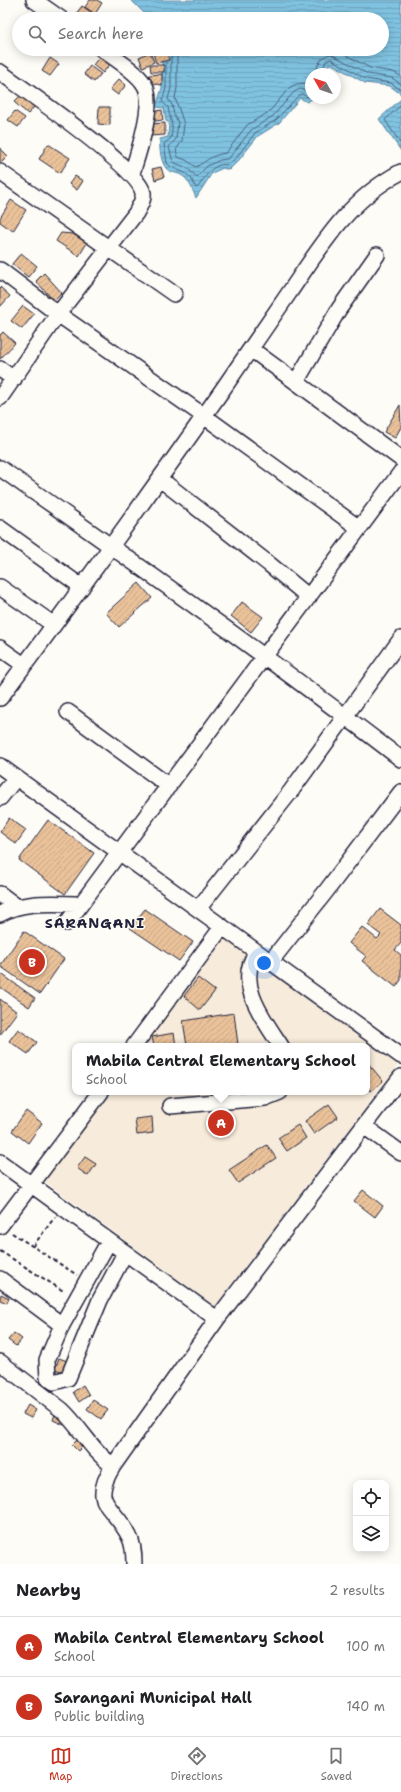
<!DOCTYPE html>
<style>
:root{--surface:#fff;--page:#f2f2f2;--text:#202124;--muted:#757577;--line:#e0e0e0;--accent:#c8321e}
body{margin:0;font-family:"Shantell Sans",sans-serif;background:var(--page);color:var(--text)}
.controls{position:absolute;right:12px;bottom:12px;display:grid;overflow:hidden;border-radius:8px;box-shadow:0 2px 10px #0003}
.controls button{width:36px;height:36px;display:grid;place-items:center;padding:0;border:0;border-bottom:1px solid var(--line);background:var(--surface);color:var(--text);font:20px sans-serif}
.compass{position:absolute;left:305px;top:68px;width:36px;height:36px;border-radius:50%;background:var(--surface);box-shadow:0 2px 10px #0003;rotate:310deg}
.you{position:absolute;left:264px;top:963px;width:14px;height:14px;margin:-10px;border:3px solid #fff;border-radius:50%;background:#1a73e8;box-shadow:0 0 0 6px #1a73e833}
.badge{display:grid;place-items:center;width:26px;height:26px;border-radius:50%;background:var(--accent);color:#fff;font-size:13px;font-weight:700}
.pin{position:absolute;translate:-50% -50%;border:2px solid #fff;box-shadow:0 1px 4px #0006}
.popup{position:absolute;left:72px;top:1043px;width:298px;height:52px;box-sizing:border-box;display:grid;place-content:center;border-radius:8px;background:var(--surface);filter:drop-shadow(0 1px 3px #0005);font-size:13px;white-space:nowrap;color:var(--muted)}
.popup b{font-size:15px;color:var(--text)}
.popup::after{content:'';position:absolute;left:50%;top:100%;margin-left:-8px;border:8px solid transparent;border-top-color:var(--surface)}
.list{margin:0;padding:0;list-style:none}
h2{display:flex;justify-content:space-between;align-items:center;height:52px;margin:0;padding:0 16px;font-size:17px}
h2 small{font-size:13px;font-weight:400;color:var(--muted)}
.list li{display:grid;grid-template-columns:26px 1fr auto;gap:12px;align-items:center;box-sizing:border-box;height:60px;padding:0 16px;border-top:1px solid var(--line)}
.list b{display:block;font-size:15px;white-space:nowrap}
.list p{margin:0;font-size:13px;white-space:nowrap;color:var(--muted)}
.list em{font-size:13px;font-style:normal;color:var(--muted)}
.icon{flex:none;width:22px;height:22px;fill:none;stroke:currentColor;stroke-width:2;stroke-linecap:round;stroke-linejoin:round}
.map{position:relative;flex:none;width:401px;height:1564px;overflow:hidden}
.search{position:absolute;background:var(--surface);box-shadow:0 2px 10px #0003;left:12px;right:12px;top:12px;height:44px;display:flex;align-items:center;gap:10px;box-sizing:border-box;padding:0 14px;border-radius:22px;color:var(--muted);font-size:15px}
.sheet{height:172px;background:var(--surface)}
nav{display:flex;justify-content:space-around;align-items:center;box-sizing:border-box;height:56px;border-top:1px solid var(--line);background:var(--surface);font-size:11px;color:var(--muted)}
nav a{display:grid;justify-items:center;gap:2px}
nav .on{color:var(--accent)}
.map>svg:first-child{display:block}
.built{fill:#f7ebdb}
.water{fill:url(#water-rules);stroke:#5a839f}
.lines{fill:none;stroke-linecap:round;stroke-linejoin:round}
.shore{stroke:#48627d;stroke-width:1}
.building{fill:url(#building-hatch);stroke:#22223b}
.minor-casing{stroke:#22223b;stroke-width:18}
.path{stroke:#22223b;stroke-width:2;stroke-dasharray:4 3;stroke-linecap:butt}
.minor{stroke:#fdfcf7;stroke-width:15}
.labels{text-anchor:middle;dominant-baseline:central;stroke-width:3;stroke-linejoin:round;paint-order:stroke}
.district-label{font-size:14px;font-weight:bold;letter-spacing:1px;fill:#22223b;stroke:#fdfcf7}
</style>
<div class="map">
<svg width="401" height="1564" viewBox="0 0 401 1564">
<defs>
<pattern id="water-rules" width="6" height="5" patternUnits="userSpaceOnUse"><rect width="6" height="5" fill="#80c3e1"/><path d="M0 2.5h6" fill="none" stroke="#6ea7c2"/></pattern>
<pattern id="building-hatch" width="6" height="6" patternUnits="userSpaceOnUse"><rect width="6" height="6" fill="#eac29a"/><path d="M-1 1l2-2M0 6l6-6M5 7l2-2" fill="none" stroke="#c8a686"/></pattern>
</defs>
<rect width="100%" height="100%" fill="#fdfcf7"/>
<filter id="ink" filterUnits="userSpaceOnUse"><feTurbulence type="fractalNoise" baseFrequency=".025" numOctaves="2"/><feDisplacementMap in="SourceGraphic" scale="8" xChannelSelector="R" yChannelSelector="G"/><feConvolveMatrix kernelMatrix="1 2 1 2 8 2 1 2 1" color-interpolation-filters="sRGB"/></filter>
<g filter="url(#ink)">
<path class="built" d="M224,937L398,1065L215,1306L44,1181L109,1092H367V1046H143Z"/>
<path class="water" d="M131,0H401V94L390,86L365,83L330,63L324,74H311V98H314L307,102L300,98L279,123L258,136L239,160L229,170L223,168L212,173L196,198C193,191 190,182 184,177C179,173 174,173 169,171C161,166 159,148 160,139L168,137L169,123L166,121L164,108L156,107L162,88V49H382V19H150Z
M401,99V151L379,119Z"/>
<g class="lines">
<path class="shore" d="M171,49V88L168,99L172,105L174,115L178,122L176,139L169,147L173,162L187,168L197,177L207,166L220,160L227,159L230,157L251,130L273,116L294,92L300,89L307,91L311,89
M177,49V88L175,98L184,124L182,141L176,150L178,157L186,160L196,167C207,161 211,155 226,153L247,125L269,112L290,87L297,84L311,83
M335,49L370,68L393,72L401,76
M166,62V88L162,102L168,107C170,120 174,124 171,138L164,144L167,163L171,167L185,173L191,178L196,188L198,187C206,176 213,162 228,165L236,158L255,133L276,120L298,96L302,94L307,97L311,95
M316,74C316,65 322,55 331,54L368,74L392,78L401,84
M321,74L326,61L331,59L366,79L391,83L401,90
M401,105L385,120L401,144"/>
</g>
<path class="building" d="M90,0H97L102,3L95,14L85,7Z
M82,6L91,12L86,19H80L75,15Z
M166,49L169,60L156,63L153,53Z
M150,52L154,62L143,67L139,57Z
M100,56L110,64L103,73L93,65Z
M50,58L59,64L50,76L42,71Z
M150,65H164V72H151Z
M90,66L101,74L94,82L84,74Z
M162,74V85L149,83V75Z
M119,79L126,85L118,95L110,89Z
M21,95L34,107L28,114L14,102Z
M99,107H110V125L98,124Z
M162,110L163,120L149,122L148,112Z
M15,111L25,118L18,127L8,120Z
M165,123V135L150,136L149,124Z
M48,144L70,158L60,173L39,159Z
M0,148L8,156L1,163L0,162Z
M161,167L164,177L155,180L152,169Z
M75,176L83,181L77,190L69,184Z
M11,200L26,210L13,231L0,222V218Z
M61,233L73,234L87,243L79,256L56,241Z
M21,253L37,266L28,277L12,264Z
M44,273L62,293L54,301L36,281Z
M0,287L10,296L0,307Z
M23,306L34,314L22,329L11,321Z
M3,332L15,343L0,359V335Z
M400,405L401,427L395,438L384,432Z
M139,583L152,598L119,627L106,613Z
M242,602L263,617L251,632L231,616Z
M9,818L26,830L16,844L0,832Z
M48,820L94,853L65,894L19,860Z
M145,909L193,942L179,961L130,928Z
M380,909L401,925V943L395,950L401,955V980L396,987L362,961L366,956L349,943L362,927L377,939L381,935L368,925Z
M24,931L64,959L40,994L0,966Z
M0,973L35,998L29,1007L0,987Z
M198,978L215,991L200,1010L184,996Z
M0,999L17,1012L0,1035Z
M234,1013L238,1045L187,1046L183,1021Z
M18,1029L37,1042L28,1054L9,1041Z
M174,1033L176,1046H154L152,1037Z
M367,1062L383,1081L371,1091L367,1086Z
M329,1104L338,1117L314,1134L305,1121Z
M26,1111L42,1123L28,1143L12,1131Z
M152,1117L153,1133L137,1135L135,1119Z
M298,1125L306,1138L287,1151L278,1138Z
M267,1145L276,1158L238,1183L229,1170Z
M85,1157L96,1164L88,1176L77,1168Z
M363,1190L383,1206L375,1217L354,1201Z
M1,1294L9,1298L7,1303L0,1300Z
M14,1333L22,1339L16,1346L8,1340Z
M59,1358L70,1362L66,1373L55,1369Z
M83,1385L89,1395L79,1402L73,1392Z
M93,1400L108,1410L101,1419L87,1409Z
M28,1405L36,1410L31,1418L23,1414Z
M55,1414L67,1418L64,1425L53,1420Z
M79,1438L85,1444L78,1451L72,1445Z"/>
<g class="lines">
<defs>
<path id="minor" d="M34,0L61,19
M102,49C114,58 136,71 144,84C156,101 138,154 132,173
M0,72C26,91 139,168 143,193C144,200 139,207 136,213L58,314L0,398
M0,172L174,294
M0,270L58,314L204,416L359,528
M251,349L401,459
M0,369L14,379
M296,382L339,309L377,255
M0,468C135,563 270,658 401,759
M160,479L269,564L309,597
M0,528L82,587
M0,587L54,625
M0,648L24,665
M0,698C76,596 150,493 223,389C245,357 267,325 289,293C321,246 349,199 401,172
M68,712L169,786
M0,766L401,1056
M0,798L16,778
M0,894L16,906
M198,909L291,791L401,639
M0,914C25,900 54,904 81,904
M67,923L401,472
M257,952C234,982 264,1020 281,1046
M271,961L327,890L401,792
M134,1046L222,927
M170,1106L265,1098L280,1092
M364,1126L401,1153
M0,1162L217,1319
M0,1226L101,1092
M109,1241L62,1325L47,1360L48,1378L54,1382L68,1378L100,1300L125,1253
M0,1279L62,1325
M0,1362L62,1410C81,1428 91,1450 113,1466
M134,1564C134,1556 133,1543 129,1536C113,1504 89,1505 113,1466L217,1319L401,1077"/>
</defs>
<use href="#minor" class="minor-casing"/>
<path class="path" d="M12,1233L77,1275
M33,1246L55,1217
M0,1251L65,1292"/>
<use href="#minor" class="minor"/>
</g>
</g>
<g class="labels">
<g class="district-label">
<text x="95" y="923">SARANGANI</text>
</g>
</g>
</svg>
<div class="controls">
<button><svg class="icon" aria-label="locate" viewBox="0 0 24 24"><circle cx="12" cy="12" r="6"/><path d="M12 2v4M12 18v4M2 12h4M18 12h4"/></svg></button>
<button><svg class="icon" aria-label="layers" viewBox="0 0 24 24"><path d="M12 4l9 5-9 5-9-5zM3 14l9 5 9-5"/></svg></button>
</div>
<svg class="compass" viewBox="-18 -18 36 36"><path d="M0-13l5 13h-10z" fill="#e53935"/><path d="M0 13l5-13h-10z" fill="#757577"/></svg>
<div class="you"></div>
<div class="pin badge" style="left:221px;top:1123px">A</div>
<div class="popup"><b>Mabila Central Elementary School</b>School</div>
<div class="pin badge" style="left:32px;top:962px">B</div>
<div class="search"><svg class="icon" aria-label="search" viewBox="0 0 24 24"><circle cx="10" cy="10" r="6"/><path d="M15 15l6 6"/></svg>Search here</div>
</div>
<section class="sheet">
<h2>Nearby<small>2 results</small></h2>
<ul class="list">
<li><span class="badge">A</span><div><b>Mabila Central Elementary School</b><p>School</p></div><em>100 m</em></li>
<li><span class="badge">B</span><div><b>Sarangani Municipal Hall</b><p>Public building</p></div><em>140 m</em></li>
</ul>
</section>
<nav>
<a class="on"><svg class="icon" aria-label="map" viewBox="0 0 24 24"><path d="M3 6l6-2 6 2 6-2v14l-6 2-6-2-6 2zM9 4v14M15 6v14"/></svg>Map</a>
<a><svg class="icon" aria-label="directions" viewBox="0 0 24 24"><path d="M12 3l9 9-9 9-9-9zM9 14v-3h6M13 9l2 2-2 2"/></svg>Directions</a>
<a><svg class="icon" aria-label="saved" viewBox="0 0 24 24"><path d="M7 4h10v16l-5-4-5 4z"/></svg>Saved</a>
</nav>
